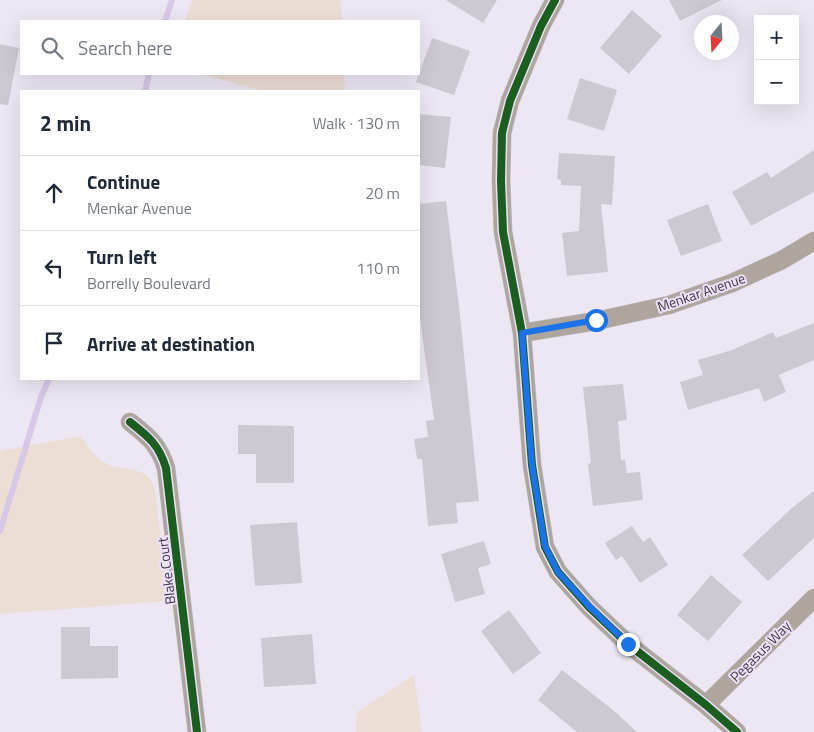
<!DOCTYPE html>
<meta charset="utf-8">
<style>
:root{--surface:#fff;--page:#f2f2f3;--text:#1f2937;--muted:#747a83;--line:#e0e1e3}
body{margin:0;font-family:"Titillium Web",sans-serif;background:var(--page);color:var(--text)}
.controls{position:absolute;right:15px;top:15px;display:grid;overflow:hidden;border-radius:0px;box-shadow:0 5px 20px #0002}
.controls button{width:45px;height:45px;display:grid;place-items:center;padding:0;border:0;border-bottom:1px solid var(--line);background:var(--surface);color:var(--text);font:25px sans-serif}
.compass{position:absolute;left:694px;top:15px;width:45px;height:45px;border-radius:50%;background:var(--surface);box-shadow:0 5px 20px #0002;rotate:198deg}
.stop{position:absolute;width:15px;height:15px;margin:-11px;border:4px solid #1a73e8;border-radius:50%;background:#fff}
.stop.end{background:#1a73e8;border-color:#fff;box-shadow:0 1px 5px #0008}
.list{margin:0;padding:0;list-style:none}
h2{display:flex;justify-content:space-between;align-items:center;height:65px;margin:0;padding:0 20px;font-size:21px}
h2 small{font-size:16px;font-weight:400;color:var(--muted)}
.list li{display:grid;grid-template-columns:32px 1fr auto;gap:15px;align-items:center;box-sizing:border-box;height:75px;padding:0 20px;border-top:1px solid var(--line)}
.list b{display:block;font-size:19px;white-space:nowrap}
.list p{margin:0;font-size:16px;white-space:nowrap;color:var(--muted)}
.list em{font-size:16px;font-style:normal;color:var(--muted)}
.icon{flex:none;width:28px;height:28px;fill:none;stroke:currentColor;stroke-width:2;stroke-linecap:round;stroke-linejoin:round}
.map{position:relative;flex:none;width:814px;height:732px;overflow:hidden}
.search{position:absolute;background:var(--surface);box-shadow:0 5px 20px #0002;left:20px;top:20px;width:400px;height:55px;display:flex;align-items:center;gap:12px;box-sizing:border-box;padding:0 18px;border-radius:0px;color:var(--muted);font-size:19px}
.panel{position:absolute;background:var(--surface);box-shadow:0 5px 20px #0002;left:20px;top:90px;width:400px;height:290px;border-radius:0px}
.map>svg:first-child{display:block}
.green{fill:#ecddd5}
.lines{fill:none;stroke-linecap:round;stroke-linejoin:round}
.stream{stroke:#d7c8e8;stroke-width:6}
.building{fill:#cdc8d2}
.minor-casing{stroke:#cac5d0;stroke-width:19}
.minor{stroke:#aea59e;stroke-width:18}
.cycleway-casing{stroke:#ede1fa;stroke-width:11}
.cycleway{stroke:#1b5e20;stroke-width:8}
.route{stroke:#1a73e8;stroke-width:6}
.labels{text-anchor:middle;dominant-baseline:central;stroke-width:4;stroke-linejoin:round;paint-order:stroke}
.street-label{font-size:14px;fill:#3e3943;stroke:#ede1fa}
</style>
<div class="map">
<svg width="814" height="732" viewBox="0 0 814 732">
<rect width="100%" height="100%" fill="#ede7f4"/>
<path class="green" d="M192,0H341L342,21H185Z
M200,74H344L345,91H263Z
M81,436C88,445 93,456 104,462C117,471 137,466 148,477C153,481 154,490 156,495L168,601L0,614V453L1,451Z
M414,675L422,732H356L357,712Z"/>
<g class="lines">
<path class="stream" d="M165,21L172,0
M145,91L149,74
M0,531L41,397L49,379"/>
</g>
<path class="building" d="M446,0H497L483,23Z
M669,0H722L680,21Z
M632,10L662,36L629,74L600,48Z
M432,38L470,51L454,95L416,82Z
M0,44L19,48L8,105L0,104Z
M580,78L617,90L604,131L567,119Z
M419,114L451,117L445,168L419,165Z
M814,150V192L751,226L732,192L767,172L771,178Z
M559,153L615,156L612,205L601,204L608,272L567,276L562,233L579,231L581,186L561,185V180L557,179Z
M446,201L459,306L479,501L456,503L458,523L428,526L422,459H417L414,439L428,437L426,421L434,420L419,312V204Z
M708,204L722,241L681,256L667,220Z
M814,323V360L779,375L786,392L764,402L759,388L688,410L680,382L703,375L698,360L732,350L773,332L776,338Z
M623,384L627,420L618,421L621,460H625L627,473L640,472L643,500L593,506L588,464L591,463L583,387Z
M238,425L294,426V483H256V454H238Z
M814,491V538L768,581L742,555L793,507Z
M297,522L302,583L255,586L250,525Z
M632,526L643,542L650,537L668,565L640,583L622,556L616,560L605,543Z
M484,541L491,564L478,568L485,594L455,602L441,554Z
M711,575L742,602L708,641L677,615Z
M509,610L541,653L513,674L481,631Z
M61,627H90V646H118V678L61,679Z
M312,634L316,684L264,687L261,638Z
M562,670L613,710L637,732H577L538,700Z"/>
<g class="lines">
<defs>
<path id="minor" d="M555,0L541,26L510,101L502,133L501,181L503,232L522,333L532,465L545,547L558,572L589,607L628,644L706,705L737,732
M522,333L596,321L669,305L732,283L782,260L814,241
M130,422C149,437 159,445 166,468L197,732
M706,705L814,598"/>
</defs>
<use href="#minor" class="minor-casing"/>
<use href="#minor" class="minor"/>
<defs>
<path id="cycleway" d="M555,0L541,26L510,101L502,133L501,181L503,232L522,333L532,465L545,547L558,572L589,607L628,644L706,705L737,732
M130,422C149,437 159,445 166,468L197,732"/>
</defs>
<use href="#cycleway" class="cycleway-casing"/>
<use href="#cycleway" class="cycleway"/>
</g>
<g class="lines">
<path class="route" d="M596,320L522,333L532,465L545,546L558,572L589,606L628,644"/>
</g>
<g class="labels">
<g class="street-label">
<text transform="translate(701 292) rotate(-19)">Menkar Avenue</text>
<text transform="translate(166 571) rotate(-97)">Blake Court</text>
<text transform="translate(760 651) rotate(-45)">Pegasus Way</text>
</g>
</g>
</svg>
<div class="controls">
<button>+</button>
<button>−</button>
</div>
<svg class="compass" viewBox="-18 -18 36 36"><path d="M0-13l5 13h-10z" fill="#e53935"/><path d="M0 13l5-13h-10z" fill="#747a83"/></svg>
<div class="stop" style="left:596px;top:320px"></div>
<div class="stop end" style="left:628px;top:644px"></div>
<div class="search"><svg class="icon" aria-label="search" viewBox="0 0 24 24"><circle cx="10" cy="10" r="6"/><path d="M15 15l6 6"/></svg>Search here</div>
<section class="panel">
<h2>2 min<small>Walk · 130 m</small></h2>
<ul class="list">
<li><svg class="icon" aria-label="ahead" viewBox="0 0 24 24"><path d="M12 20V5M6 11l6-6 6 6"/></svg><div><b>Continue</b><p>Menkar Avenue</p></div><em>20 m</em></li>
<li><svg class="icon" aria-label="left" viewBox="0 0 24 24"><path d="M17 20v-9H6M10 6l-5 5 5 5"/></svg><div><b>Turn left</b><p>Borrelly Boulevard</p></div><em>110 m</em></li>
<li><svg class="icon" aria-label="arrive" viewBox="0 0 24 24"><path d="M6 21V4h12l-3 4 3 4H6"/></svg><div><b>Arrive at destination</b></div></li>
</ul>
</section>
</div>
